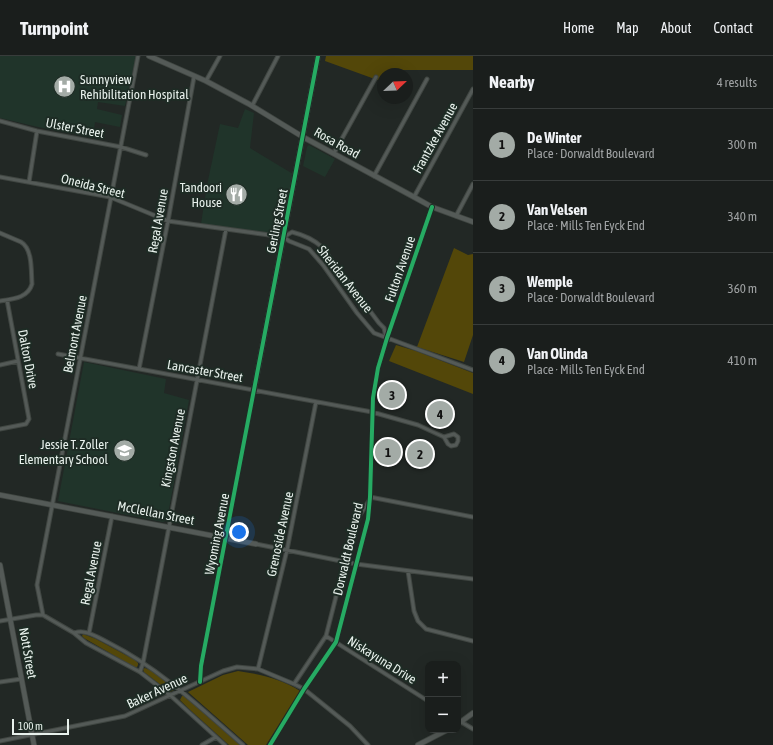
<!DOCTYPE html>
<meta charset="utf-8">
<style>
:root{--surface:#1a1e1c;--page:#232725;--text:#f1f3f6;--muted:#9fa2a3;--line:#383c3b;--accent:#a3aba6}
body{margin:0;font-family:"Asap Condensed",sans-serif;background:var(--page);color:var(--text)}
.controls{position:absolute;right:12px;bottom:12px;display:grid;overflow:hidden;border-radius:8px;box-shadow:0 4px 16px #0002}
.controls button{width:36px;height:36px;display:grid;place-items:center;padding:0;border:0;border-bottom:1px solid var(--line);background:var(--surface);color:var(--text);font:20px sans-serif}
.compass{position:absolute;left:377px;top:12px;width:36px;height:36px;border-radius:50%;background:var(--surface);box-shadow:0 4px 16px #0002;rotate:67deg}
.scale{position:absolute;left:12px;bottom:10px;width:57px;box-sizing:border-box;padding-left:4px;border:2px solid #e8f1ec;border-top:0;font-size:11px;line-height:14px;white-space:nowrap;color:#e8f1ec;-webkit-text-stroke:3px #1e2c25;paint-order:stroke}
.you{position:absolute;left:239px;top:476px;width:14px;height:14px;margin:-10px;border:3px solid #fff;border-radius:50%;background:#1a73e8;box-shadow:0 0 0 6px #1a73e833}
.badge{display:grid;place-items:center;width:26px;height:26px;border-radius:50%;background:var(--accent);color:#111;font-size:13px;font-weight:700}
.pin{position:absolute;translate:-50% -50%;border:2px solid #fff;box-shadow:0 1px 4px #0006}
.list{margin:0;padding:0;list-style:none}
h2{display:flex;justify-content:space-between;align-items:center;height:52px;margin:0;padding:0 16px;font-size:17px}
h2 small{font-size:13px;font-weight:400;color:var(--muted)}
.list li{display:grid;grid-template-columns:26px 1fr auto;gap:12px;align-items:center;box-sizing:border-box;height:72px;padding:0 16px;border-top:1px solid var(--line)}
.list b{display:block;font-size:15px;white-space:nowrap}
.list p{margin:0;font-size:13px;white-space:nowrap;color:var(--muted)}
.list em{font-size:13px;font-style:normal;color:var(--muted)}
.map{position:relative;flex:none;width:473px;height:689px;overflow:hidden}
header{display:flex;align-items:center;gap:24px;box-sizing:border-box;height:56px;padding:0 20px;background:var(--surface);border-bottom:1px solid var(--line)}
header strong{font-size:19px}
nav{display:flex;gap:22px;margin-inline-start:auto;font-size:14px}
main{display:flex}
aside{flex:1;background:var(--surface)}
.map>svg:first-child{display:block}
.built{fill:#20342a}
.green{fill:#534709}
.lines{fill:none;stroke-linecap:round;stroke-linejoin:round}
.street-casing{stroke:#404642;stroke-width:5}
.secondary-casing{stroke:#404642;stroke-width:6}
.street{stroke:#545a57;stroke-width:3}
.secondary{stroke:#545a57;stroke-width:4.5}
.cycleway-casing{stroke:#1e2c25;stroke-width:6}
.cycleway{stroke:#26ab63;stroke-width:4}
.labels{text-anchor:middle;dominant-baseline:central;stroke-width:4;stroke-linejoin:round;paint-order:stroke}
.poi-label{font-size:13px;fill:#e8f1ec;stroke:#1e2c25;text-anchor:end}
.street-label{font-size:13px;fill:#e8f1ec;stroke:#1e2c25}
</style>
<header>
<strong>Turnpoint</strong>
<nav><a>Home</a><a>Map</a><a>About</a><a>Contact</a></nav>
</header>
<main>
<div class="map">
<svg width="473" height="689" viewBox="0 0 473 689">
<rect width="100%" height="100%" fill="#222825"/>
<path class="built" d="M0,0H136L125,50L98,46L97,53L122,59L120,71L95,66L93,81L38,71L0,62Z
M245,53L254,57L250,92L293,118L282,176L280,178L201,168L207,129L220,68L238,72Z
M309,89L335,103L325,121L303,110L307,91Z
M84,306L166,323L164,337L189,344L167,464L163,466L58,445Z"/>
<path class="green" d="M326,0H473V14H403L401,18H383V26L325,5Z
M454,192L468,199L473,198V279L464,306L417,291Z
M396,289L416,295L473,317V338L389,305Z
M83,578L96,583L135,604L138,607V609L137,611H134L84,582L82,580Z
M145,612L152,615L174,632V634L170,636L144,616L143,613Z
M238,615C259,618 282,623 300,635L266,689H248L188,636L223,619Z
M182,640H185L240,689H229L188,652L180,644Z"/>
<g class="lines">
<defs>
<path id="street" d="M206,25L220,0
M252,50L278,0
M0,65L37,75L121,91L146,99
M334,97L376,21
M374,120L427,23
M0,121L110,141L168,165L284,181L289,185L309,193L323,209L357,257L374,277L473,314
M29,126L37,75
M414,141L473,33
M456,160L473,128
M0,177C7,180 14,183 21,186C33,193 31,216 32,228C28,242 13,243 0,245
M284,181L292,176C304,179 313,183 322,191L379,267L384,272L386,281
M58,298L372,356L418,369L444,381
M0,309L18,305
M139,313L168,165L194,21
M0,373L26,368L29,363L7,244
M454,378L458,381V385L456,389L451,390L448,388L444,381Z
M370,441L473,461
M256,488L356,508L473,523
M408,515L414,555L418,565L426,573L473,585
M43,559L37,529L138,0
M0,565L36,559H43L74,577L86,587L140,616L171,640L225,689
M74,577C77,576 80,575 83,576C92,577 101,583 109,587C159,612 201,652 243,689
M89,577L112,460
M326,580L428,645
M258,613L287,494L316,346
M140,616L143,607L226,173
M0,626L21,623
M200,626L201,610L254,334
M294,628L326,580L345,505L360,459L370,443
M458,664L473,673
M0,685L125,660L223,615L237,611L258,613L294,628L304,633L350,670L368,689
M202,689L216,681
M270,689L304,633L336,586L368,463L370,441L373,342L378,312L387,282L432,151"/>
<path id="secondary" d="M149,0L206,25L249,48L303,81L414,141L432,151L473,166
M254,334L318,0
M0,439L256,488
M0,509L34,689
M458,668L473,657
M418,689L447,674"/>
</defs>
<use href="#street" class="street-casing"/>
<use href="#secondary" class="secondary-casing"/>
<use href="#street" class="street"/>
<use href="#secondary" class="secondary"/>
<defs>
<path id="cycleway" d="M200,626L201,610L318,0
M270,689L304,633L336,586L368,463L370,441L373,342L378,312L387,282L432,151"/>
</defs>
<use href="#cycleway" class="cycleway-casing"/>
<use href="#cycleway" class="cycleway"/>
</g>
<defs>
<symbol id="hospital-disc" viewBox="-11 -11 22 22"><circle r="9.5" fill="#a3aba6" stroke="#1e2c25"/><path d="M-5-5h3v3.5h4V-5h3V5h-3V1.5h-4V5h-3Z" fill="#fff"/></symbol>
<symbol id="restaurant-disc" viewBox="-11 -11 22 22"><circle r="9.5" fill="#a3aba6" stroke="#1e2c25"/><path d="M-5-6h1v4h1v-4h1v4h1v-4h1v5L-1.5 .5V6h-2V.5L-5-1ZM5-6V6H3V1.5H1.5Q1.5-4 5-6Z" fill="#fff"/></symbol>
<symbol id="school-disc" viewBox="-11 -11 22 22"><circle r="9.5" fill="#a3aba6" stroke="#1e2c25"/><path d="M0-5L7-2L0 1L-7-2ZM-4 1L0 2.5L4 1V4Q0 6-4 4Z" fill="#fff"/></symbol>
</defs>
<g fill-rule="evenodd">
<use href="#hospital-disc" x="52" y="18" width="25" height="25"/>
<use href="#restaurant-disc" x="224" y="126" width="25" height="25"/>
<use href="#school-disc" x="112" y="382" width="25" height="25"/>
</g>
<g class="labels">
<g class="poi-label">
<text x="80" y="23" text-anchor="start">Sunnyview<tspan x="80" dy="15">Rehibilitation Hospital</tspan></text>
<text x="222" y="131">Tandoori<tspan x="222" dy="15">House</tspan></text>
<text x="108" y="388">Jessie T. Zoller<tspan x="108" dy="15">Elementary School</tspan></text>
</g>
<g class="street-label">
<text transform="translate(75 72) rotate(11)">Ulster Street</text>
<text transform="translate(435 82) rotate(-61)">Frantzke Avenue</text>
<text transform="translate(337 87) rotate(29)">Rosa Road</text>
<text transform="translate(93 130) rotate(14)">Oneida Street</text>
<text transform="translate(158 165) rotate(-80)">Regal Avenue</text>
<text transform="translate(277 165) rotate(-79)">Gerling Street</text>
<text transform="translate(400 213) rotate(-71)">Fulton Avenue</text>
<text transform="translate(345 223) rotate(52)">Sheridan Avenue</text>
<text transform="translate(75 278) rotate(-79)">Belmont Avenue</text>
<text transform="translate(28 303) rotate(79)">Dalton Drive</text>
<text transform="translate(205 315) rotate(10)">Lancaster Street</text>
<text transform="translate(173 392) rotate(-79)">Kingston Avenue</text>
<text transform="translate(156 457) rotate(11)">McClellan Street</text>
<text transform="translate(217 478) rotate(-79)">Wyoming Avenue</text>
<text transform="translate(280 478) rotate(-78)">Grenoside Avenue</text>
<text transform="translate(348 493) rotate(-77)">Dorwaldt Boulevard</text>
<text transform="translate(91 517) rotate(-79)">Regal Avenue</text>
<text transform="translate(28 597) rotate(80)">Nott Street</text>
<text transform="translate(382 604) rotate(32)">Niskayuna Drive</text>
<text transform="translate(157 635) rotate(-25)">Baker Avenue</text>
</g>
</g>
</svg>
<div class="controls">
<button>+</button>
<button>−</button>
</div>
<svg class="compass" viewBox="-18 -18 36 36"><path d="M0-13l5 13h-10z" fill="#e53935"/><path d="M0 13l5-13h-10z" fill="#9fa2a3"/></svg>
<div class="scale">100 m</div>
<div class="you"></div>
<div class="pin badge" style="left:388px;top:396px">1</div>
<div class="pin badge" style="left:420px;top:398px">2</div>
<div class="pin badge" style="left:392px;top:339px">3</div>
<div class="pin badge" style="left:440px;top:358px">4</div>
</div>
<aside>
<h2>Nearby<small>4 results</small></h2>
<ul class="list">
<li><span class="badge">1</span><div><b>De Winter</b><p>Place · Dorwaldt Boulevard</p></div><em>300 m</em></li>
<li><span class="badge">2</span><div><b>Van Velsen</b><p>Place · Mills Ten Eyck End</p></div><em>340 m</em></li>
<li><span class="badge">3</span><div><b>Wemple</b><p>Place · Dorwaldt Boulevard</p></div><em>360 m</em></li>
<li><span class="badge">4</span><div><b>Van Olinda</b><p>Place · Mills Ten Eyck End</p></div><em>410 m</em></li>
</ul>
</aside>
</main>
